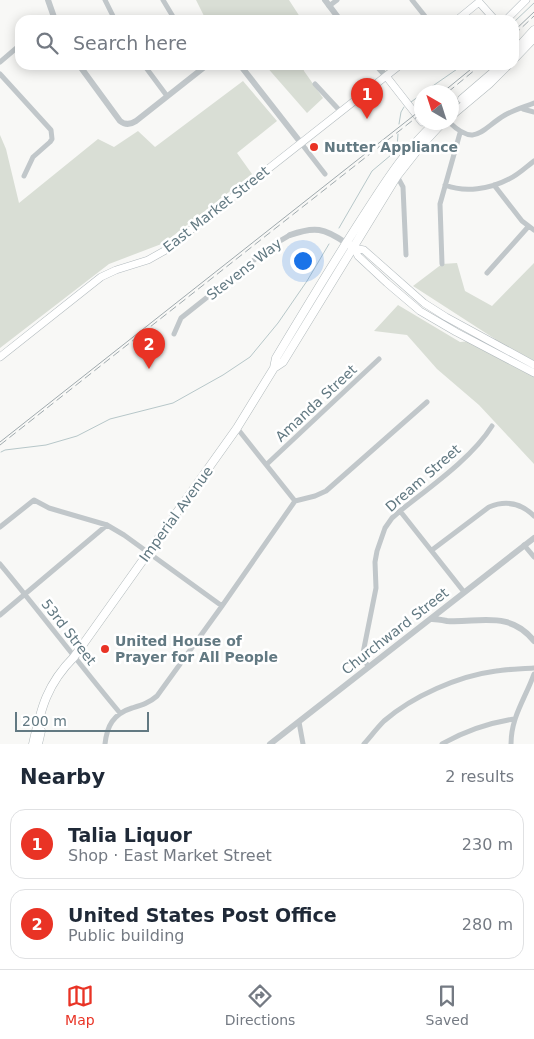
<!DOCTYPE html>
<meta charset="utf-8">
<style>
:root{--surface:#fff;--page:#f6f6f7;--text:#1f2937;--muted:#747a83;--line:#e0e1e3;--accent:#e93325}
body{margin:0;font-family:"DejaVu Sans",sans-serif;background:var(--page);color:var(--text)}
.compass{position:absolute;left:414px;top:85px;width:45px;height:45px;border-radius:50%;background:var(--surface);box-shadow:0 2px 12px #0003;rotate:321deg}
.scale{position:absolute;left:15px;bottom:12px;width:134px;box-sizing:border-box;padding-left:5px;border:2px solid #627982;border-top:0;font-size:14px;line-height:18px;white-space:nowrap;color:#627982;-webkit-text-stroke:4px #fff;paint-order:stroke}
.you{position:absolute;left:302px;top:260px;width:18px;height:18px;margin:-12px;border:4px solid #fff;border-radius:50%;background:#1a73e8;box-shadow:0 0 0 8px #1a73e833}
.badge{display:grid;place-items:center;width:32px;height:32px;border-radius:50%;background:var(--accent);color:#fff;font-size:16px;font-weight:700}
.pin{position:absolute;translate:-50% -41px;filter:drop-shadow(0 1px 2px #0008)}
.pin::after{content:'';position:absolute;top:26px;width:18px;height:15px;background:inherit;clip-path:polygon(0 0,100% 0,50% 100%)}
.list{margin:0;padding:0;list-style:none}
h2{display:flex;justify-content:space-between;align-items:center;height:65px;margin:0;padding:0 20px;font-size:21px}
h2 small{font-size:16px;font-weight:400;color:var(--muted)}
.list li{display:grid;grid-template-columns:32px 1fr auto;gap:15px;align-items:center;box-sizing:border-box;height:70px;margin:0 10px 10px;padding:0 10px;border:1px solid var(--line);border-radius:15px}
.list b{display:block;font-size:19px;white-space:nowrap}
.list p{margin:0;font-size:16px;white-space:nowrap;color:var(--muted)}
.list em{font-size:16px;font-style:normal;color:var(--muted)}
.icon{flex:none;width:28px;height:28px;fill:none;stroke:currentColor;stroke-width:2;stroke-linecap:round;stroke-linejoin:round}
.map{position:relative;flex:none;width:534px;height:744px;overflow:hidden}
.search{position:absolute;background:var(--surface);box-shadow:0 2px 12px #0003;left:15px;right:15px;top:15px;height:55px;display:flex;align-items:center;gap:12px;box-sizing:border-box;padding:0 18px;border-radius:15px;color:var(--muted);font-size:19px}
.sheet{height:225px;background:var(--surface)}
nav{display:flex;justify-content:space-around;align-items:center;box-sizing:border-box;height:70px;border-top:1px solid var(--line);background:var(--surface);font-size:14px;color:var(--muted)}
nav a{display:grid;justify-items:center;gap:2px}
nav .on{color:var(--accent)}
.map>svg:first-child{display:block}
.green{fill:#d9ded5}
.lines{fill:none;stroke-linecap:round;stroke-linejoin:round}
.stream{stroke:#b7c7c9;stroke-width:1}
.secondary-casing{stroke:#b3bbbf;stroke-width:8}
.primary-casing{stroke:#b2babc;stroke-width:9}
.minor{stroke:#c1c7ca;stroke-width:5}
.tertiary{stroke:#c1c7ca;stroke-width:6}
.secondary{stroke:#fff;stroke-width:7}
.primary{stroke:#fff;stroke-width:8}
.tram{stroke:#a0aaae;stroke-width:1}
.rail{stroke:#a0aaae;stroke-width:1;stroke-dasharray:8 4;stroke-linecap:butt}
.poi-dot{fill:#e93325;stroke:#fff;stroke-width:2}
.labels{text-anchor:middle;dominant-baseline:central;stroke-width:5;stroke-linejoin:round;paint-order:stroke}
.poi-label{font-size:14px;font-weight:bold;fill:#627982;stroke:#fff;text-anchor:start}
.street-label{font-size:14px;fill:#627982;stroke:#fff}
</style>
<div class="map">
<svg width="534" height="744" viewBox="0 0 534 744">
<rect width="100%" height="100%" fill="#f8f8f6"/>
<path class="green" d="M196,0H289L302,20H207L204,16Z
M265,65H303L304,71L323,98L307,113Z
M243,81L277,121L237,153L252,174L164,243L109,264L0,348V135L6,149L19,203L98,139L114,147L138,131L155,147Z
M457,263L465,291L492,306L534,263V464L479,405L437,369L407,335L374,331L398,305L460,342L495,339L413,286L442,264Z"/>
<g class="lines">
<path class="stream" d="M514,22L534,3
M424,92L463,65
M411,102L422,94
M399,124L401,112L404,107
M339,228L372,171L391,155L397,148L398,134
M1,452L5,450L46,445L77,436L110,419L173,403L223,375L250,357L278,323L307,281L329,244"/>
<defs>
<path id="secondary" d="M457,20L479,2L495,20
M506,20L526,0
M386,76L422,122
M349,244L354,248L364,250L424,303L446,317L534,365
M354,248L358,256L387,283L420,311L456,332L534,373
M0,357L101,277L116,270L148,260L164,251L400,65"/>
<path id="primary" d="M514,52L534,30
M514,59L534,38
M462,99L497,69
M452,115L489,84L508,65
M274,368L283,362L397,176L419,148L443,122
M33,744C41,708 47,684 74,657L237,428L274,368L276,358C306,308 336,258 368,209C388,178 408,147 436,122
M38,744L41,731"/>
</defs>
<use href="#secondary" class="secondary-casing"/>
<use href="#primary" class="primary-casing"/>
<path class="minor" d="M105,0L115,20
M163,0L175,20
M412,0L428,20
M329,6L337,0
M0,62L20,45
M144,65L167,96
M0,74L51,130L52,139L50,142L33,157L24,176
M315,84L341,112
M523,109L534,112
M449,122C476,148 481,129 505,115C514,110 524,107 534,103
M301,143L325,174
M397,176L403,187L406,255
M445,185C465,193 490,189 509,179C518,175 526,167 534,161
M494,185L522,221L534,230
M442,264L440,204L460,133
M487,273L528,227
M174,334L181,318L273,245L290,235
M237,428L295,501
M267,464L379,359
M400,511L464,592
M0,527L34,500L49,508L107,525L124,535L222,606
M524,545L534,557
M432,550L489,507C506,500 521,503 534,516
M0,564C41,613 79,664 120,713
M0,615L107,525
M369,667L362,658L376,588L375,562L377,551L385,528L392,518L400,511C430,487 472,458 492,426
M299,722L303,744
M105,744C107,726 113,714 132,708C142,705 149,703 157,696L222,606L295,501L315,496L326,491L427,402
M364,744C371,736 377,728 384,721C413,696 458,676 496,671C508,669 521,669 534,668
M442,744C465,731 488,723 514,719
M511,744C511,717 525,699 534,674"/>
<path class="tertiary" d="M48,0L55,20
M325,0L340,20
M79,65L120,121C125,125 130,125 136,121L207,65
M240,65L301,143
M376,65L386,76
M290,235C315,226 324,228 346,243
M432,619C437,619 442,620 447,621C479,623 510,610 534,641
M270,744L534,538"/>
<use href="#secondary" class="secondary"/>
<use href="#primary" class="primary"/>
<path class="tram" d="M514,31L534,12
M443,92L476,65
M0,442L422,109"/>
<path class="rail" d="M514,35L534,16
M448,92L481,65
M0,445L422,113"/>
</g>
<g class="poi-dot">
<circle cx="314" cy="147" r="5"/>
<circle cx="105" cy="649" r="5"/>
</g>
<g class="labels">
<g class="poi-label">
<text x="324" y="147">Nutter Appliance</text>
<text x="115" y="641">United House of<tspan x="115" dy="16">Prayer for All People</tspan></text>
</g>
<g class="street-label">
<text transform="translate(216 209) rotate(-38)">East Market Street</text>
<text transform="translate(244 269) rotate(-38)">Stevens Way</text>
<text transform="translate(316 403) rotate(-43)">Amanda Street</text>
<text transform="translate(423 478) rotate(-41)">Dream Street</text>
<text transform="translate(176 514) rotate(-54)">Imperial Avenue</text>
<text transform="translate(395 631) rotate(-38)">Churchward Street</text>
<text transform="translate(69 632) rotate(52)">53rd Street</text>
</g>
</g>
</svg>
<svg class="compass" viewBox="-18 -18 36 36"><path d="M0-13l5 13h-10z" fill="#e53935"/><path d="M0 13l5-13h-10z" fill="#747a83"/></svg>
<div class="scale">200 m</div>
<div class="you"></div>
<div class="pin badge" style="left:367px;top:119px">1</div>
<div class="pin badge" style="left:149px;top:369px">2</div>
<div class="search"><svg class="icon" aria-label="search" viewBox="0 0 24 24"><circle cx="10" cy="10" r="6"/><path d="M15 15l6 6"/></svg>Search here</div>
</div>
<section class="sheet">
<h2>Nearby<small>2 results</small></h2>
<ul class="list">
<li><span class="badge">1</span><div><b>Talia Liquor</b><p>Shop · East Market Street</p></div><em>230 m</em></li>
<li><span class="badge">2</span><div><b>United States Post Office</b><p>Public building</p></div><em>280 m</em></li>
</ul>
</section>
<nav>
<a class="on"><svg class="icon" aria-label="map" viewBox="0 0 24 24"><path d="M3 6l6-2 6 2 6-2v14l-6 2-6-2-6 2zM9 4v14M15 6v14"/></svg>Map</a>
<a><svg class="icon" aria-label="directions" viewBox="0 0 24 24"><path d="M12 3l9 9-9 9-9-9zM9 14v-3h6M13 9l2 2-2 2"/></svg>Directions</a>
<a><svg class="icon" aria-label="saved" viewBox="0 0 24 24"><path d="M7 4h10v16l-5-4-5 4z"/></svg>Saved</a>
</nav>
